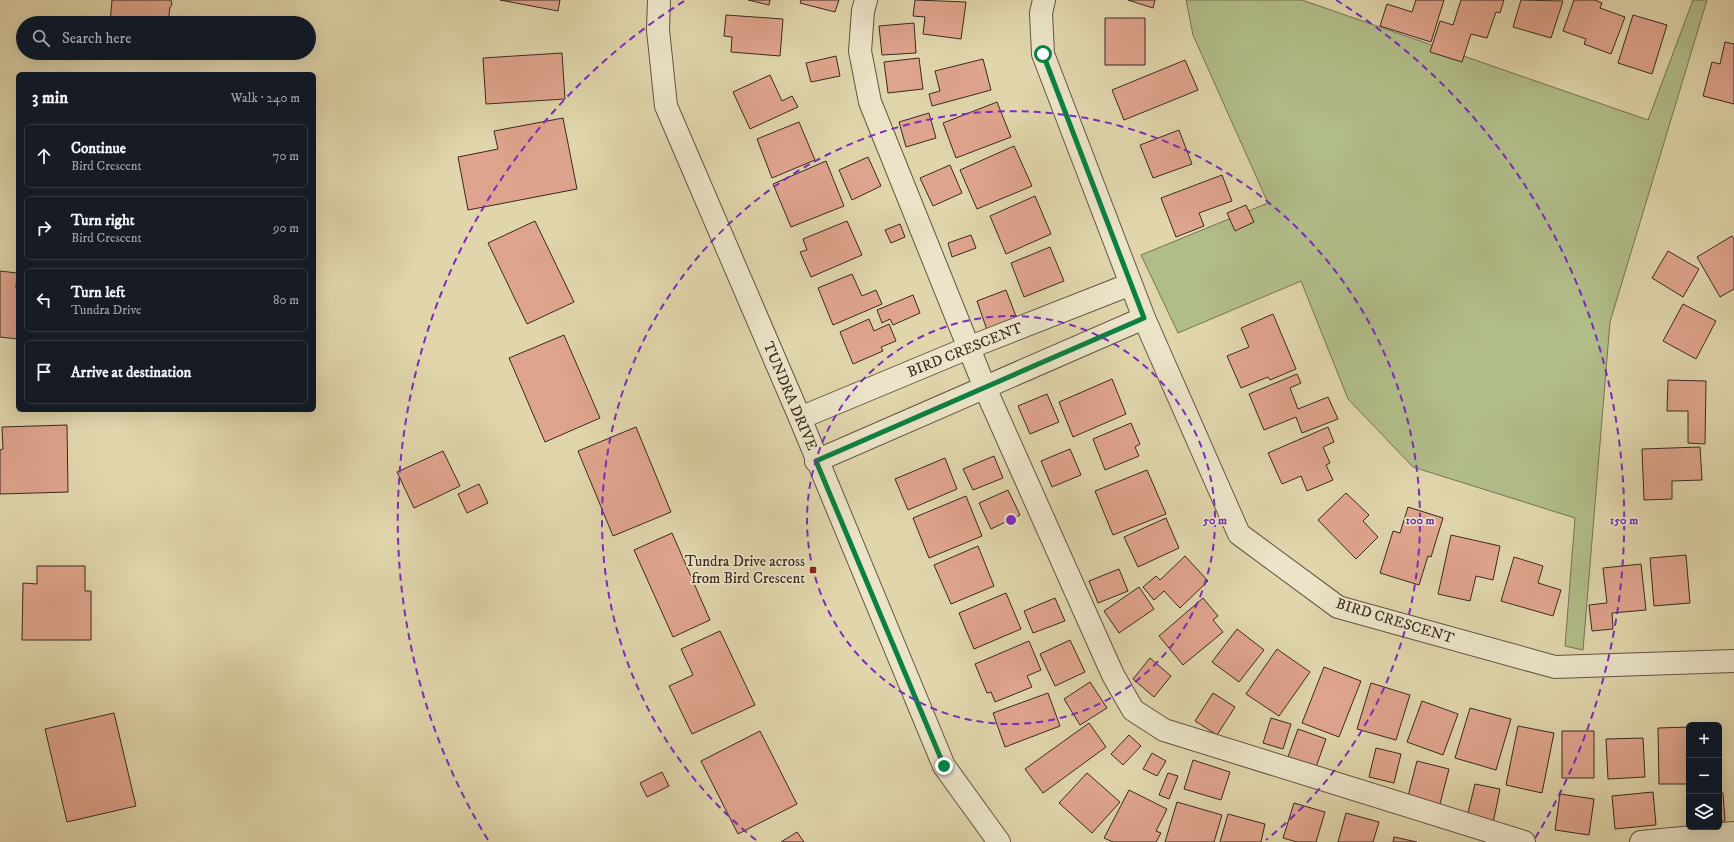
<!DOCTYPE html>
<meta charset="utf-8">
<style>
:root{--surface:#171b24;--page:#20242c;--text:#f1f3f6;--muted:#9ea1a6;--line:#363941}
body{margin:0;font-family:"IM FELL DW Pica",serif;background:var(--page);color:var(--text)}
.controls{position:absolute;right:12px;bottom:12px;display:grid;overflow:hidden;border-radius:6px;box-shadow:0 4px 16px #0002}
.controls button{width:36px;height:36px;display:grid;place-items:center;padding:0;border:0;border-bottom:1px solid var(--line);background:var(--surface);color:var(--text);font:20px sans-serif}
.stop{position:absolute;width:12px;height:12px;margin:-9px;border:3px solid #0b8043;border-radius:50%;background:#fff}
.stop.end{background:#0b8043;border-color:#fff;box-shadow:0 1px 4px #0008}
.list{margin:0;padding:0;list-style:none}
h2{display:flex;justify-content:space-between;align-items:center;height:52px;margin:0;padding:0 16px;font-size:17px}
h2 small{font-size:13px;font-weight:400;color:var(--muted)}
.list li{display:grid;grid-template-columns:26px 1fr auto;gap:12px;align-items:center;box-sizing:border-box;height:64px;margin:0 8px 8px;padding:0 8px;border:1px solid var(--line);border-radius:6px}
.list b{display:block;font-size:15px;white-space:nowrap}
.list p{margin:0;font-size:13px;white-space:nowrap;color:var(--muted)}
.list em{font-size:13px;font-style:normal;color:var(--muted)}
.icon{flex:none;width:22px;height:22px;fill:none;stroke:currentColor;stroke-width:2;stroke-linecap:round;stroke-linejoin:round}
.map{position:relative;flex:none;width:1734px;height:842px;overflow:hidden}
.search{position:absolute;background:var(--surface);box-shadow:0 4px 16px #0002;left:16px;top:16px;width:300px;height:44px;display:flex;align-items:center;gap:10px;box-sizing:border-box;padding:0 14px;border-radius:22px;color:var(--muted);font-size:15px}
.panel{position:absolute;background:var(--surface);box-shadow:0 4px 16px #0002;left:16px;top:72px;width:300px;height:340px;border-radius:6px}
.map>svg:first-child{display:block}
.green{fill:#b1bd89;stroke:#767354}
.building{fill:#dfa48d;stroke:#3a2920}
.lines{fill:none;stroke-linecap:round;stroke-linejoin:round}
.minor-casing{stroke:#645443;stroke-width:24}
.minor{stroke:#ebe4c8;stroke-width:22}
.route{stroke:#0b8043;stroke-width:5}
.ring{fill:none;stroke:#7b2cbf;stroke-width:2;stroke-dasharray:7 5}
.poi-dot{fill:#8f2418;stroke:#ebe4c8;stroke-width:1.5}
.labels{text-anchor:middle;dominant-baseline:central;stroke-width:3.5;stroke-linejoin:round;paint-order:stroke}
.street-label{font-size:15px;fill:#3a2920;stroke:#ebe4c8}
.poi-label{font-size:15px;fill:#3a2920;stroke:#ebe4c8;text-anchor:end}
.centre{fill:#7b2cbf;stroke:#ebe4c8;stroke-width:2}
.ring-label{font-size:12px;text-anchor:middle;font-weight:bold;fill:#7b2cbf;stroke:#ebe4c8;stroke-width:3.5;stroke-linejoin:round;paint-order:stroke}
</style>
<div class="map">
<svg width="1734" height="842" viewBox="0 0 1734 842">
<rect width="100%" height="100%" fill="#e0d5ab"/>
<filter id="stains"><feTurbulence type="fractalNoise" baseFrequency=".005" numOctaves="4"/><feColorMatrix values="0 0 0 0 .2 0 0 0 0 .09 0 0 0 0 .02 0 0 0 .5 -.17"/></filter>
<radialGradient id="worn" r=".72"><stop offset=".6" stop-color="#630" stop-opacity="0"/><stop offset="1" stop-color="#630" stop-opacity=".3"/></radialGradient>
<path class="green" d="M1186,0H1302L1648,120L1693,0H1707L1610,322L1583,650L1565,646L1575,518L1413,467L1348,399L1301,281L1178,333L1141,255L1268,203L1193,35Z"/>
<path class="building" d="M112,0H171L172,5L170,7L168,23H110Z
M500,0H560L558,11Z
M748,0H770L769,5Z
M801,0H839L835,12L800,3Z
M915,0L966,2L961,39L923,34L925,17L913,16Z
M1128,0H1155L1153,8Z
M1416,0H1444L1431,42L1380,26L1387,4L1412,12Z
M1461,0H1504L1500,13L1496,12L1487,38L1471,34L1462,62L1430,52L1440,21L1453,25Z
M1521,0L1563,1L1551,38L1513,27Z
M1574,0H1595L1602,3L1600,8L1625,17L1611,54L1584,44L1586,39L1563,31Z
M726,15L783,19L780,56L731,52L732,37L724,36Z
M1633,15L1667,25L1652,74L1618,63Z
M1105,18H1145V65H1105Z
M914,23L916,53L882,55L879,26Z
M1725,42L1734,44V104L1703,96L1712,62L1720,64Z
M562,53L565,99L486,104L483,58Z
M836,56L840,76L811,82L806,63Z
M919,58L923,89L888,93L884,62Z
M983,59L991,90L932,106L929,94L940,91L935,71Z
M1185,60L1198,90L1124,120L1112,90Z
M770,75L782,101L792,96L798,107L750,129L733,92Z
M997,102L1011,137L956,158L943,123Z
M929,113L936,138L906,147L899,122Z
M563,118L577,189L468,210L458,157L498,149L494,131Z
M799,122L815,160L772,178L757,139Z
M1179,130L1192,164L1153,178L1140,145Z
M1014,146L1032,186L977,209L960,170Z
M868,157L881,186L852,200L839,170Z
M826,161L844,206L791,227L773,184Z
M950,165L962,193L933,206L920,178Z
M1222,175L1232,201L1199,213L1204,226L1176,237L1161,198Z
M1035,196L1051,234L1006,254L990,216Z
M1246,205L1254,222L1235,231L1227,213Z
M535,221L574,302L527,324L488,243Z
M847,221L862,255L811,277L800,252L807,250L803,239Z
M900,224L905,237L891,243L885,230Z
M971,235L976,248L952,257L948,243Z
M1732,236L1734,239V289L1720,297L1697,257Z
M1050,247L1064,281L1024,297L1011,263Z
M1668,251L1699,269L1683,297L1652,278Z
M0,271L17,273L16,288H18V339L0,337Z
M852,274L862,296L876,290L882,304L833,325L818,288Z
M1006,290L1017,319L987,330L977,301Z
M913,295L920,313L893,325L890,319L882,323L877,310Z
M1683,304L1716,321L1696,359L1663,341Z
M1273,314L1296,369L1270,380L1268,377L1241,388L1227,356L1249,347L1241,328Z
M869,319L874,331L889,324L896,341L881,347L883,351L853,364L840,332Z
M564,335L600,418L545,442L509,358Z
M1297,374L1301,383L1290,388L1298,409L1328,397L1338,419L1302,433L1296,417L1264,430L1249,394Z
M1112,379L1126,414L1073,437L1059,402Z
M1668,380L1706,381L1705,444L1688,443V411H1667Z
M1047,394L1059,422L1030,434L1018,406Z
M1131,423L1140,444L1135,447L1139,456L1105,470L1093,439Z
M67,425L68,492L0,494V450L3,449L2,427Z
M636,427L671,512L613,536L578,451Z
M1328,427L1334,442L1323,447L1330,463L1326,465L1333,480L1307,491L1301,476L1282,484L1268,453Z
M1700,447L1702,480L1672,481V499L1644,500L1642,449Z
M1070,449L1081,475L1052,487L1041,461Z
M443,451L460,486L414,508L397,472Z
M994,456L1003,478L973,490L963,469Z
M945,458L957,489L908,510L895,479Z
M1147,470L1166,514L1113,535L1095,491Z
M479,484L488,503L467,513L458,494Z
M1008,490L1020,515L991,529L979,503Z
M1346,493L1369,515L1363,521L1378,537L1356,559L1318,520Z
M966,496L982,536L929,558L913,518Z
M1408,507L1443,518L1431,557L1428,556L1419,585L1380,573L1393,531L1400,533Z
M1166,518L1179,548L1138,567L1124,537Z
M672,533L710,620L673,637L634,550Z
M1451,535L1500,546L1493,580L1476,576L1470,601L1438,594Z
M978,546L994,586L951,604L934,565Z
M1686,555L1690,603L1654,606L1650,558Z
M1185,556L1208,581L1180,608L1164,591L1154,600L1143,587L1156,576L1160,580Z
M1514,557L1543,566L1538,583L1561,590L1553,616L1501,601Z
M1641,564L1646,610L1612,613L1613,629L1592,631L1589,605L1607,603L1603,568Z
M37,566H85V591H91V640H22L23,583L37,584Z
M1119,569L1128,591L1098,603L1089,581Z
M1139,587L1154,609L1119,633L1104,611Z
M1006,593L1021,629L974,649L959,613Z
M1055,598L1065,621L1033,633L1024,611Z
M1203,598L1218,616L1213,620L1223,632L1183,665L1159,636Z
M1237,629L1264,650L1239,682L1212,662Z
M720,631L755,705L692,734L669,686L693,675L681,649Z
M1070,640L1085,672L1055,686L1040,654Z
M1029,641L1041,670L1027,676L1032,687L995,702L991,692L987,693L975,664Z
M1277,649L1310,672L1279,716L1246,694Z
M1150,658L1171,676L1154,697L1133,679Z
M1324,667L1361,681L1339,737L1302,723Z
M1090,682L1107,708L1080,725L1064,699Z
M1371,683L1410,695L1396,740L1357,729Z
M1048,693L1060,726L1005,747L993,713Z
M1213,693L1235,707L1217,735L1195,721Z
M1422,701L1458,714L1443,755L1407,742Z
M1470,708L1511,719L1496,770L1455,758Z
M114,713L136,806L67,822L45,729Z
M1271,718L1291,724L1283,749L1263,743Z
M1089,723L1106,747L1043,793L1025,769Z
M1518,726L1554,733L1542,793L1506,785Z
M1689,727V784H1659L1658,728Z
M1298,729L1326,739L1316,767L1288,757Z
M760,731L797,804L738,834L701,761Z
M1562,731H1594V778H1562Z
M1129,735L1141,746L1123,765L1111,754Z
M1643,738L1645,777L1608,779L1606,739Z
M1376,748L1401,754L1394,783L1369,777Z
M1152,753L1166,761L1157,776L1143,769Z
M1193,760L1230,772L1221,800L1184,789Z
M1417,761L1449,769L1440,804L1408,796Z
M662,772L669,786L647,797L640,783Z
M1087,773L1120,802L1092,833L1059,803Z
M1168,773L1178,776L1169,799L1159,795Z
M1475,784L1500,789L1493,823L1467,817Z
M1129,790L1167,809L1156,831L1161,833L1156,842H1113L1104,838Z
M1653,792L1656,825L1615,829L1612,796Z
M1719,793H1723L1725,821H1719Z
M1560,794L1594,799L1589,835L1555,830Z
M1177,802L1222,815L1214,842H1165Z
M1294,803L1325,812L1316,842H1297L1283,838Z
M1346,813L1379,822L1373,842H1338Z
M1228,814L1265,824L1261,842H1220Z
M797,832L804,842H781Z
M1394,837L1417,842H1393Z"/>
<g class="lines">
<defs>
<path id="minor" d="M659,0L658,30L666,106L800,418L944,766L999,842
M866,0L863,11L860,51L870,102L985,388L1113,675L1133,710L1164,730L1524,842
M1044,0L1041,13L1043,54L1144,318L1239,534L1338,607L1555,667L1734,661
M800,418L968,348L1131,284
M816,461L1144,318
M1641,842L1734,833"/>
</defs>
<use href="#minor" class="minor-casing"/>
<use href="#minor" class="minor"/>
</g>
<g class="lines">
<path class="route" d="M944,766L816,461L1144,318L1043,54"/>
</g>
<g class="ring">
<circle cx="1011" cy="520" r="204"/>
<path d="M756 840A409 409 0 1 1 1266 840"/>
<path d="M488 840A613 613 0 0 1 686 0M1336 0A613 613 0 0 1 1534 840"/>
</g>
<rect class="poi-dot" x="809" y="566" width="8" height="8" rx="2"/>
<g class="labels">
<g class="street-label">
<text transform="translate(965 350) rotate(-22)">BIRD CRESCENT</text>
<text transform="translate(790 396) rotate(67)">TUNDRA DRIVE</text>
<text transform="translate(1395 621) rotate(17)">BIRD CRESCENT</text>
</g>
<g class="poi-label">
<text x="805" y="561">Tundra Drive across<tspan x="805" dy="17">from Bird Crescent</tspan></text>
</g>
</g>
<circle cx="1011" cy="520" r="6" class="centre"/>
<g class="ring-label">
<text x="1215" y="524">50 m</text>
<text x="1420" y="524">100 m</text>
<text x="1624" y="524">150 m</text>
</g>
<rect width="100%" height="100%" filter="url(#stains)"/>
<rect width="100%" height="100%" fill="url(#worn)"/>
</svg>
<div class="controls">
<button>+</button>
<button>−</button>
<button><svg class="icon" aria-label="layers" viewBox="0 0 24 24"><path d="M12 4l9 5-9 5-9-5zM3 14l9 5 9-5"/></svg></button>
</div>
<div class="stop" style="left:1043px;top:54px"></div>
<div class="stop end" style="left:944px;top:766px"></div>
<div class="search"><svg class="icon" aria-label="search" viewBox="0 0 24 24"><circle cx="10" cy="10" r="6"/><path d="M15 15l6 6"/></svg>Search here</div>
<section class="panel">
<h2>3 min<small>Walk · 240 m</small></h2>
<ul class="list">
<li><svg class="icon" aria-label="ahead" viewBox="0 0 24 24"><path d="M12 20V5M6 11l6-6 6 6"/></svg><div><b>Continue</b><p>Bird Crescent</p></div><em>70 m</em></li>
<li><svg class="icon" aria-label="right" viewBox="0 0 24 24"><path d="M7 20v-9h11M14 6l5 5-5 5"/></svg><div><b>Turn right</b><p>Bird Crescent</p></div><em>90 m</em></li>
<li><svg class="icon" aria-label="left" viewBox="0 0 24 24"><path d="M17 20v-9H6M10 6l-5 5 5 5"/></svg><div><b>Turn left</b><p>Tundra Drive</p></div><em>80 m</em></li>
<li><svg class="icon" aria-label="arrive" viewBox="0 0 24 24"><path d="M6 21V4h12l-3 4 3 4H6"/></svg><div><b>Arrive at destination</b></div></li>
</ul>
</section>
</div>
